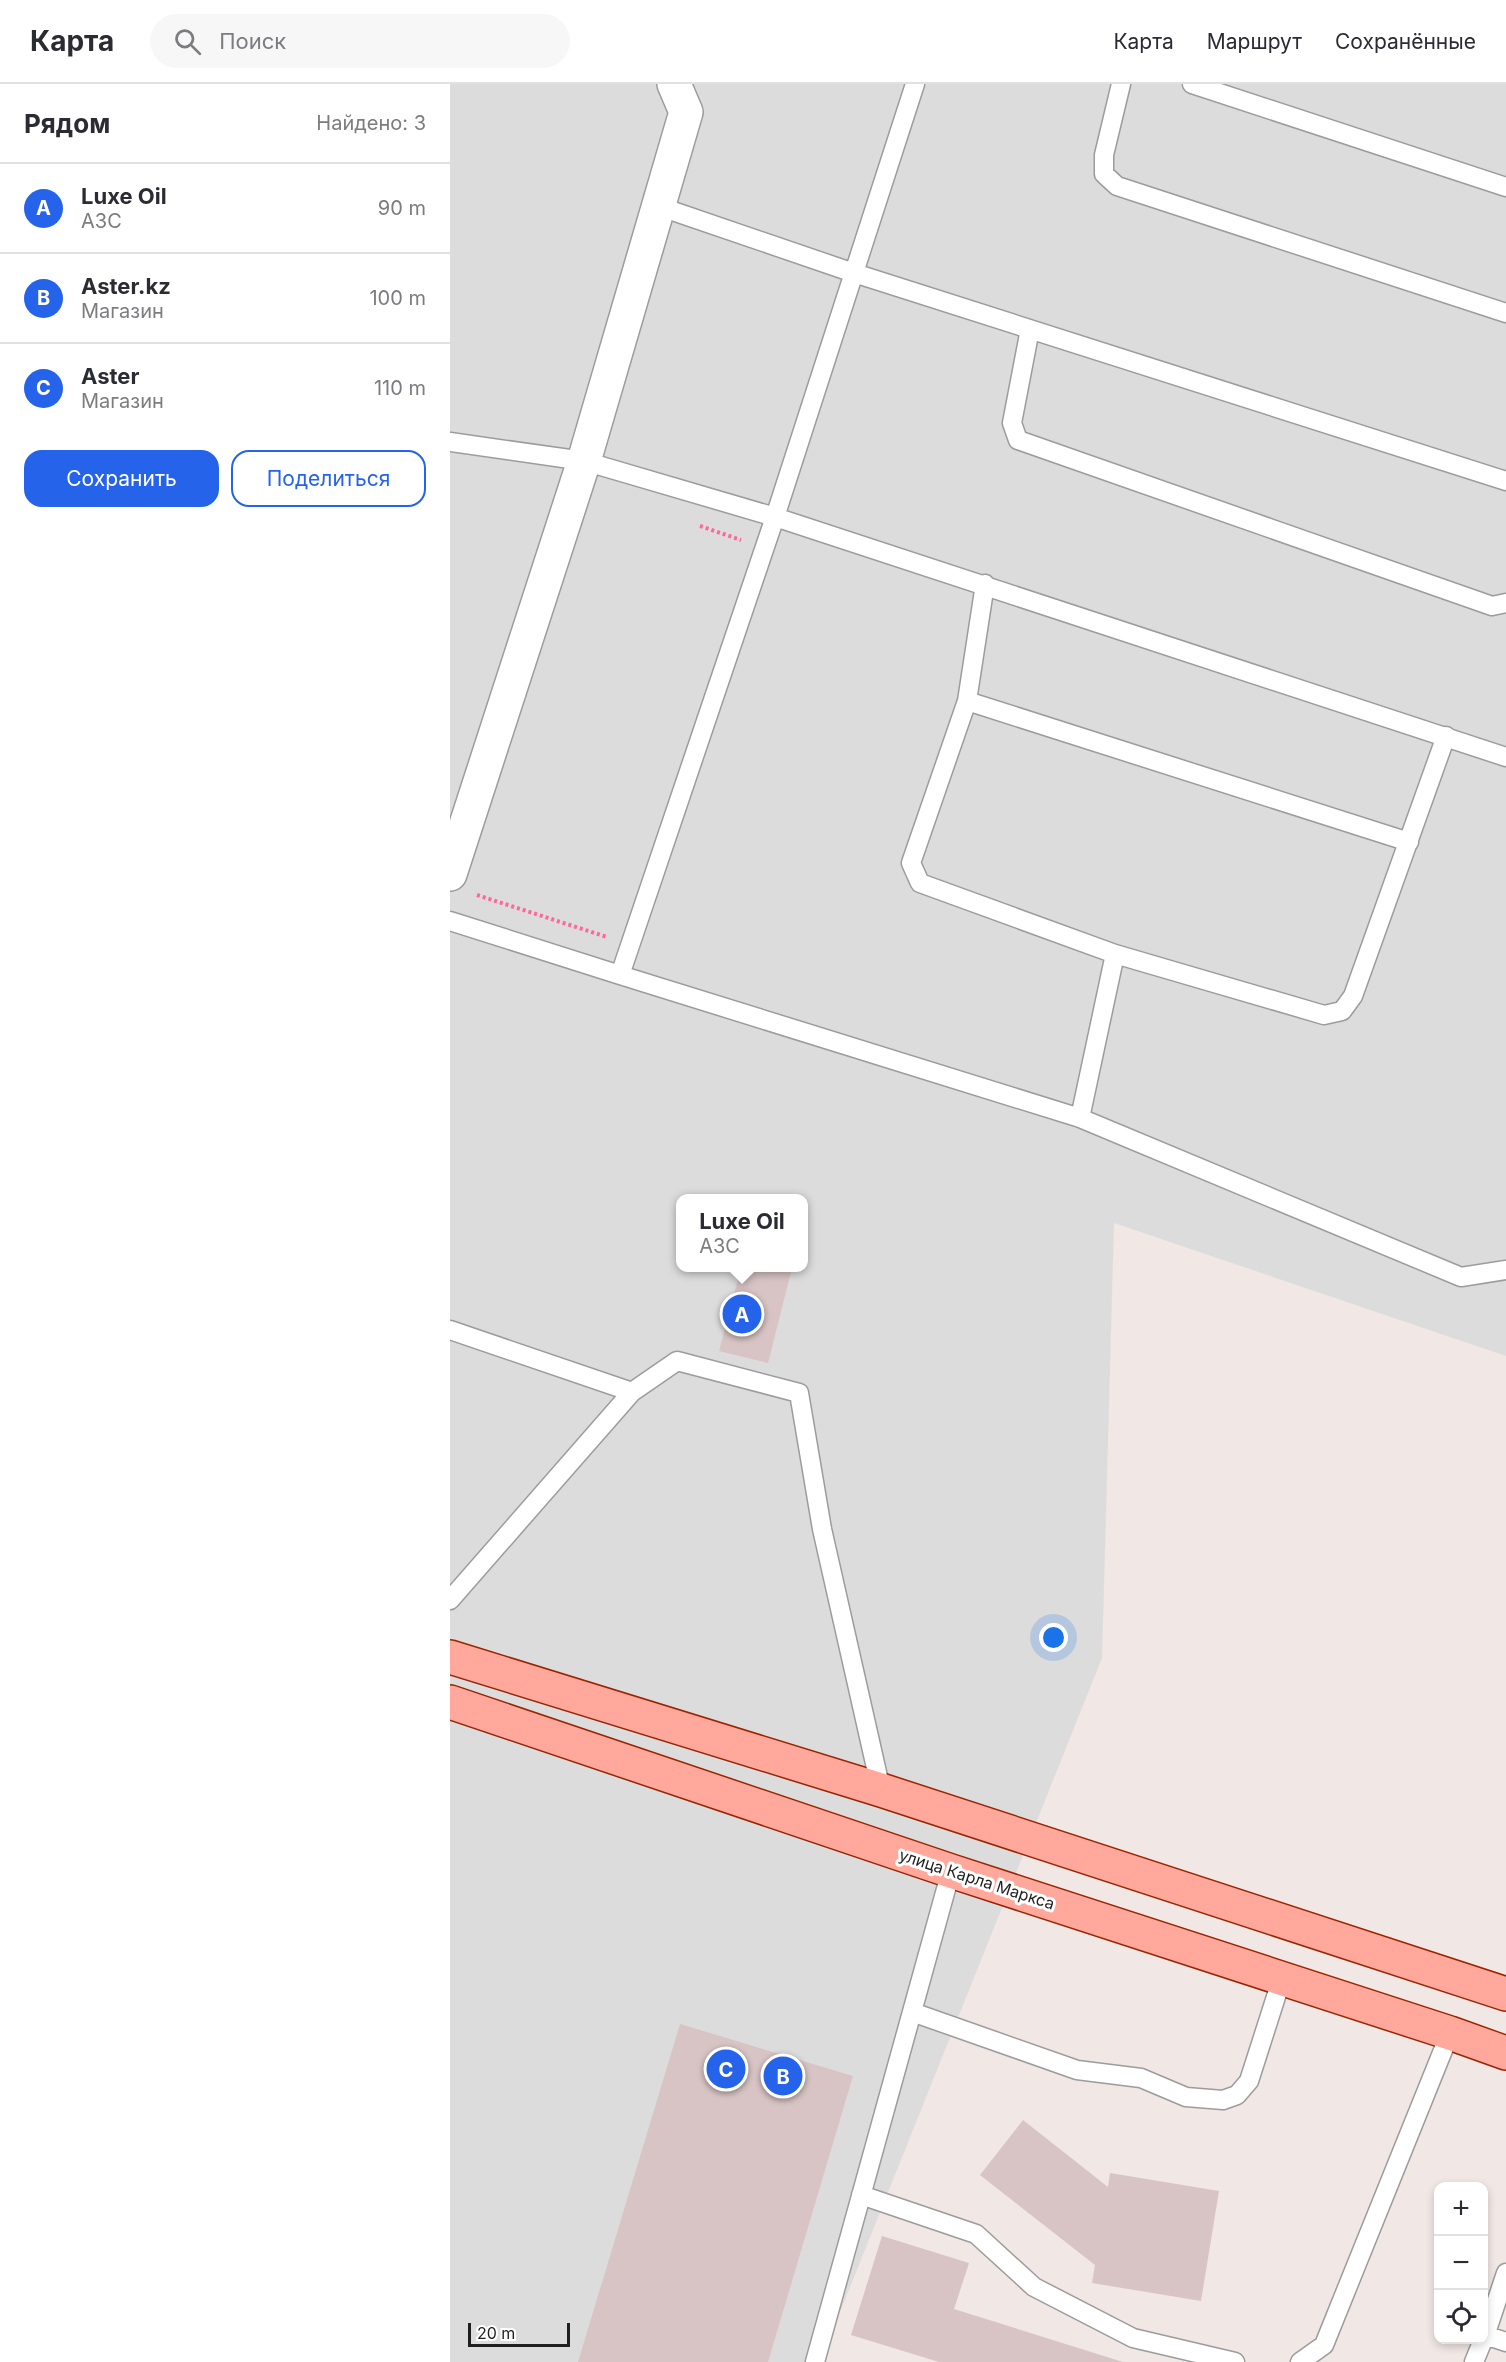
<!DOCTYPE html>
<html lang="ru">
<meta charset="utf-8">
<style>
:root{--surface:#fff;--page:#f7f7f7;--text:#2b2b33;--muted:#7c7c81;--line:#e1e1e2;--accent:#2563eb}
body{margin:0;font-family:Inter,sans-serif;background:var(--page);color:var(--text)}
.controls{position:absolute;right:18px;bottom:18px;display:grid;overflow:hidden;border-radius:12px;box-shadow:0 3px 9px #0003}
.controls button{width:54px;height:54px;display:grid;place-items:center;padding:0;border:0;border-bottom:2px solid var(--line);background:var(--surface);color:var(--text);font:30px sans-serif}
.scale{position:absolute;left:18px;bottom:15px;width:102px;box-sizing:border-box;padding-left:6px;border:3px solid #1f1f1f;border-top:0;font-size:16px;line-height:21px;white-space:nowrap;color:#1f1f1f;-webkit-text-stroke:4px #fff;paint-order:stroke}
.you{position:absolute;left:604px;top:1554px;width:21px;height:21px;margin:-15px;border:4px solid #fff;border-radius:50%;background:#1a73e8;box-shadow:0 0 0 9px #1a73e833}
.badge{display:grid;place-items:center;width:39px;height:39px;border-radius:50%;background:var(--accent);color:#fff;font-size:20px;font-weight:700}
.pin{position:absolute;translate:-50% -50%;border:3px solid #fff;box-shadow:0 2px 6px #0006}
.popup{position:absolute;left:226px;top:1110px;width:132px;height:78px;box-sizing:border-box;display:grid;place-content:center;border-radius:12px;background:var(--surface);filter:drop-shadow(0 2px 4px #0005);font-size:20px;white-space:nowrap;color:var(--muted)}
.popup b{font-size:22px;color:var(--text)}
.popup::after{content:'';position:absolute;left:50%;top:100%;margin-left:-12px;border:12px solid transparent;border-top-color:var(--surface)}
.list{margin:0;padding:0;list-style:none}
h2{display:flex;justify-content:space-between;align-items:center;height:78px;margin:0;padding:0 24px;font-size:26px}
h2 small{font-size:20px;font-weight:400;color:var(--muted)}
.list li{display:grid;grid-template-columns:39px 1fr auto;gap:18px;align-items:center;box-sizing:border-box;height:90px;padding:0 24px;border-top:2px solid var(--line)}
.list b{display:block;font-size:22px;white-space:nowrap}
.list p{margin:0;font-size:20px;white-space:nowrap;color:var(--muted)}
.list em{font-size:20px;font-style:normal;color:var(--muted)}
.actions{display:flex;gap:12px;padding:18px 24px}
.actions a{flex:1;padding:14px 0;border:2px solid var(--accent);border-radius:18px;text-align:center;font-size:21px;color:var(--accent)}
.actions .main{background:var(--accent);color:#fff}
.icon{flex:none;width:33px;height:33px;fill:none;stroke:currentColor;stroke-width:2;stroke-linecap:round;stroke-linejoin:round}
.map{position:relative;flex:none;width:1056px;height:2278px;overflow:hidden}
header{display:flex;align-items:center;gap:36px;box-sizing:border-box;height:84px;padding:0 30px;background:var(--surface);border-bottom:2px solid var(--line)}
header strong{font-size:28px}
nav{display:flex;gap:33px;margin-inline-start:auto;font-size:21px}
.search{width:420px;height:54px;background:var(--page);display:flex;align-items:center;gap:15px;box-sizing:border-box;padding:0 21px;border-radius:33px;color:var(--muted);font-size:22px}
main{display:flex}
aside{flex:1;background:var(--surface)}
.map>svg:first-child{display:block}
.residential{fill:#dddcdc;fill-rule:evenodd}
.building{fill:#d8c4c4}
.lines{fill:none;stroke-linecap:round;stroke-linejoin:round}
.service-casing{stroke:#9c9c9c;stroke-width:21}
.minor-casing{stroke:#9c9c9c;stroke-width:36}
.primary-casing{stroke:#9a2400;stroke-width:36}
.path{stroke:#ff6799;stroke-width:4;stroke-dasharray:3 3;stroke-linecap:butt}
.service{stroke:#fff;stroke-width:18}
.minor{stroke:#fff;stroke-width:33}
.primary{stroke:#ffa89b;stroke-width:33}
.labels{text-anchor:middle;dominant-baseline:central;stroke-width:6;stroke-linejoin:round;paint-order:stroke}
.street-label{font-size:16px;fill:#1f1f1f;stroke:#fff}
</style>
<header>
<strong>Карта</strong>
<div class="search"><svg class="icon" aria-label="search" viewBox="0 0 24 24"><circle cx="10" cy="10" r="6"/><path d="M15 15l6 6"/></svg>Поиск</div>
<nav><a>Карта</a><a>Маршрут</a><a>Сохранённые</a></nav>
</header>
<main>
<aside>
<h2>Рядом<small>Найдено: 3</small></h2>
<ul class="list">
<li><span class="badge">A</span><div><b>Luxe Oil</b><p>АЗС</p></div><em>90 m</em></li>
<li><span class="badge">B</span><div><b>Aster.kz</b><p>Магазин</p></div><em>100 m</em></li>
<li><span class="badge">C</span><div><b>Aster</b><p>Магазин</p></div><em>110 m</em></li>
</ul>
<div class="actions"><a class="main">Сохранить</a><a>Поделиться</a></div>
</aside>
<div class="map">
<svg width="1056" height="2278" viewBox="0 0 1056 2278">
<rect width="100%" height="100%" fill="#f1e7e4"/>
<path class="residential" d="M0,0H1056V1272L664,1139L652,1574L370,2278H0ZM230,1114H354V1184H230Z"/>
<path class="building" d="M291,1184H342L318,1279L269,1267Z
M230,1940L403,1992L318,2278H128Z
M573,2036L658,2103L660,2089L769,2107L751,2217L642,2199L645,2181L530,2091Z
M432,2152L519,2179L504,2225L673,2278H489L401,2251Z"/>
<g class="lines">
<defs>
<path id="service" d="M465,0L325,433L170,891L630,1034L1011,1193L1056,1186
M671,0L654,71V90L667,102L1056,229
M742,0L1056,103
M208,122L404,189L1056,397
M580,245L562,339L568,356L1042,522L1056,519
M0,358L134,377L325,433L1056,673
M535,500L517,617L461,779L470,799L665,870L630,1034
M517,617L959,758
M0,837L170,891
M665,870L874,931L892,927L903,912L996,652
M0,1246L182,1308
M0,1516L182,1308L227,1277L349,1309L372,1445L431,1706
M462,1928L627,1986L691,1994L736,2013L773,2016L787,2011L799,1997L832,1894
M411,2111L526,2150L584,2203L683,2254L785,2278
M1035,2251L1056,2258
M1034,2255L1056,2189
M365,2278L501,1787
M850,2278L874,2261L1000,1949
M1024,2278L1033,2256"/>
<path id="minor" d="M0,790L134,377L236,28L224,0"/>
<path id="primary" d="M0,1573L431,1706L1056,1910
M0,1618L501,1787L1000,1949L1056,1969"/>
</defs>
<use href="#service" class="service-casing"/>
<use href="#minor" class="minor-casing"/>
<use href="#primary" class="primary-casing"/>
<path class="path" d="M250,442L291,456
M27,811L157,853"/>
<use href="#service" class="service"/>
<use href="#minor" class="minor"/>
<use href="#primary" class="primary"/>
</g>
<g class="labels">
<g class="street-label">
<text transform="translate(527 1795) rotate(18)">улица Карла Маркса</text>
</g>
</g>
</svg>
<div class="controls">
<button>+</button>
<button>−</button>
<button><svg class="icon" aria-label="locate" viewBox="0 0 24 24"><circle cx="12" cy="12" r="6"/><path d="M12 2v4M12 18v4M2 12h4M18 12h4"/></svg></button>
</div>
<div class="scale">20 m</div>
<div class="you"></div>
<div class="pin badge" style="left:292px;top:1230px">A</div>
<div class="popup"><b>Luxe Oil</b>АЗС</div>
<div class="pin badge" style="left:333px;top:1992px">B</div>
<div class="pin badge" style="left:276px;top:1985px">C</div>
</div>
</main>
